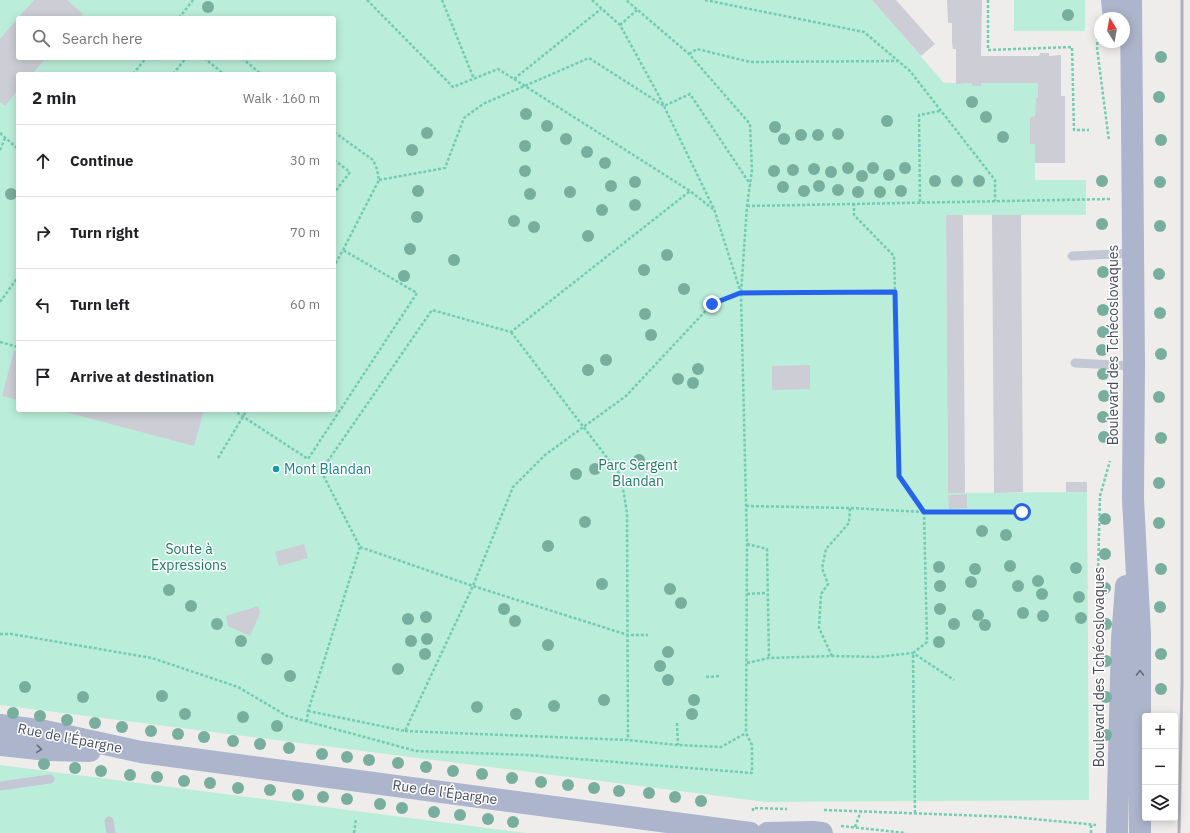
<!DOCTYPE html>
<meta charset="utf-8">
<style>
:root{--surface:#fff;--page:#f2f2f2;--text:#202124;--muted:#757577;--line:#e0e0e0}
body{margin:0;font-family:"IBM Plex Sans",sans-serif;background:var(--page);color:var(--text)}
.controls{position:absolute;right:12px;bottom:12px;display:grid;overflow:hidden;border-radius:4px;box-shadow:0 2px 10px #0003}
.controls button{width:36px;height:36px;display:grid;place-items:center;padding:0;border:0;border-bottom:1px solid var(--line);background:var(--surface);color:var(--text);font:20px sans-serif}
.compass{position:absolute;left:1094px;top:12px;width:36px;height:36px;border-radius:50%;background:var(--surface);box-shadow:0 2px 10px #0003;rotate:349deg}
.stop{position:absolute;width:12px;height:12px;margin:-9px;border:3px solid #2563eb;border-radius:50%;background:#fff}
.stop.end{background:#2563eb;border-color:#fff;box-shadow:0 1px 4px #0008}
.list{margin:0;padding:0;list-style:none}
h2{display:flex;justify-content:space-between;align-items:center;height:52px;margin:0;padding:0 16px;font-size:17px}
h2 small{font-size:13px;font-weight:400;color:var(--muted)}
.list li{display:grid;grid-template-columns:26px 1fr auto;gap:12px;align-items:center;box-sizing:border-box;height:72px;padding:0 16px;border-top:1px solid var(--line)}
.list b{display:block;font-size:15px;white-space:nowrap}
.list em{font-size:13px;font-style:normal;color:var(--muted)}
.icon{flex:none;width:22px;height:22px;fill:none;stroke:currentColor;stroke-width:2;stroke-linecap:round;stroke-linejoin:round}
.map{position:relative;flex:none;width:1190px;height:833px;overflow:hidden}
.search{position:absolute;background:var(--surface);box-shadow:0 2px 10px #0003;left:16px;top:16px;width:320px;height:44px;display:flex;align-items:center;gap:10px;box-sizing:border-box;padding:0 14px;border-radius:4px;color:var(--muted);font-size:15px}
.panel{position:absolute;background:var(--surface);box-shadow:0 2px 10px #0003;left:16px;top:72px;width:320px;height:340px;border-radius:4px}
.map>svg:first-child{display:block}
.green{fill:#baeeda;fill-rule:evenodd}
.building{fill:#cccdd5}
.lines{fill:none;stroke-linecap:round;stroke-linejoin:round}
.path{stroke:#72ccb4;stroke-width:2.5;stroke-dasharray:3 2;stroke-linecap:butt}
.lane{stroke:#c3c8d4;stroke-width:9}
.primary{stroke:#acb5cc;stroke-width:22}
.rail{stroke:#afb0b7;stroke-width:3}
.tree{fill:#78ae9e}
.oneway{stroke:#646b7c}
.route{stroke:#2563eb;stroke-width:5}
.culture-dot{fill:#0f9aa8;stroke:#fff;stroke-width:1.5}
.labels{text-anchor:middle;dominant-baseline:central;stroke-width:3;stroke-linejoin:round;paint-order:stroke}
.street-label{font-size:14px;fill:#454b5a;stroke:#fff}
.park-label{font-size:14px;fill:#177a5f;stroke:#fff}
.culture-label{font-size:14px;fill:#0d838f;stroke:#fff;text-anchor:start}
</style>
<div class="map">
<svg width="1190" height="833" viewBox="0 0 1190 833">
<rect width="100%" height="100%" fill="#efedec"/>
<path class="green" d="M0,0H872L944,83H971L972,86H980L981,83H1038V98H1036L1035,116L1030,117V143L1035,144V180H1086V215H946L948,493L1087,492L1089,800L766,802L0,705ZM18,18H334V58H18ZM18,74H334V410H18Z
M1014,0H1085V31H1014Z
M0,765L526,833H0Z"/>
<path class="building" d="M34,0H67L83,14L80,18H18Z
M872,0H896L935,44L921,56Z
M947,0H982L981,56H1039L1040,53H1049V56L1061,55V96H1065V163H1035V144H1030V117L1035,116L1036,97L1038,98V83H981V86H972L971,83L956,84V49H953L952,42V23H948Z
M18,18V58H46L32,74H18V90L5,106L0,102V39Z
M946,215H963L965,493H948Z
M992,215H1021L1023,492L994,493Z
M14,351L18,352V400L2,396Z
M810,365V389L772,390V366Z
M58,410H204L194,446Z
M1066,482H1087V492H1066Z
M967,494V508L949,509L948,495Z
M304,544L308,558L279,566L275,552Z
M258,606L260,613L250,636L228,626L226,616Z"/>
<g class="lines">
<path class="path" d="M367,0L453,87L498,69L514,79L601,9
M442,0L474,79
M592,0L620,25L659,96L714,209L740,290
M705,0L864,32L910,71L995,180V201
M988,0V50L1072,47L1074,130H1089
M179,18L193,0
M186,18H194
M620,25L637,10
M1098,32L1097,48L1109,141
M689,54L697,49L750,62L899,61
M204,58L224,74
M242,58L261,74
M133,74L146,58
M173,74L186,58
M514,79L690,191L713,209
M334,132L373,160L377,169L379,180L343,250L334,266
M0,133L18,149
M0,150L5,138
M334,160L350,172L334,193
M379,180L445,168L464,118L483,104L589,58L664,106L690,94L750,184
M920,202L919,115L940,111
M854,203V215L894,256L895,292
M747,206L1111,199
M0,302L18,277
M511,332L621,476L627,513L628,740
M0,342L18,347
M233,410L308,459L417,293L343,250
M218,458L247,410
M746,506L850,508L923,512
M747,544L767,549L769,658
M360,547L473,586L628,635H648
M747,594L767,593
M0,634H11L152,658L238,687L287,716L416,751L528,755L752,773V745L746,733L747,544L741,293L747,206L752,170L750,124L689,54L626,0
M832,656L819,628L821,594L828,584L822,568L826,549L849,523L850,508
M1098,656V571L1100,496L1110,461
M747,663L769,658L833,656L877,657L913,653L954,680
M706,677L720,676
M308,711L405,731L473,586L513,487L545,455L626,396L712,304L741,293L895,292L899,476L924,512
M307,722L308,711L360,547L321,471L432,310L511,332L690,191
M677,723L678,745
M405,731L628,740L678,745L721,747L746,733
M824,810L1014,817L1096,825
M753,811V808L787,809
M915,813L913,653L927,642L924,512H1022
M841,826L906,833
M855,827L861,811
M354,833L356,819
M1091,833V825"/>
<path class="lane" d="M1072,256L1133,253
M1075,363L1134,366
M0,786L50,779
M109,821L111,833"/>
<path class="primary" d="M1112,0L1114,18
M1131,0L1134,366L1133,499L1140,634V833
M0,725L45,731L141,752L750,833
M0,745L48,750L90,751
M767,833L813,832L822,833
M1117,833L1122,639L1126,586"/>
<path class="rail" d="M1179,833L1182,684V0"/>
</g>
<g class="tree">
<circle cx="208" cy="7" r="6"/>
<circle cx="1068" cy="15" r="6"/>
<circle cx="1161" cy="57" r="6"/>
<circle cx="1159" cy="97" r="6"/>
<circle cx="972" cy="102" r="6"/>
<circle cx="526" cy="114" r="6"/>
<circle cx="986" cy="117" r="6"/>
<circle cx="887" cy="121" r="6"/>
<circle cx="547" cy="126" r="6"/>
<circle cx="775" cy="127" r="6"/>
<circle cx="427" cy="133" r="6"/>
<circle cx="838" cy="134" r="6"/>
<circle cx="801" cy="135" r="6"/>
<circle cx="818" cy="135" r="6"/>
<circle cx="1003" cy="137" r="6"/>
<circle cx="566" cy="139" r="6"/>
<circle cx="784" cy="139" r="6"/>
<circle cx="1161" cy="140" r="6"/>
<circle cx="525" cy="146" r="6"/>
<circle cx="412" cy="150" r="6"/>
<circle cx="587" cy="152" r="6"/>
<circle cx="605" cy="163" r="6"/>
<circle cx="848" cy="168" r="6"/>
<circle cx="873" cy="168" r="6"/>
<circle cx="905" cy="168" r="6"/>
<circle cx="814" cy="169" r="6"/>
<circle cx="793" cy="170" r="6"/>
<circle cx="525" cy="171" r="6"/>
<circle cx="774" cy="171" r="6"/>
<circle cx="831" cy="172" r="6"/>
<circle cx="889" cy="175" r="6"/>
<circle cx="862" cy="176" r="6"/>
<circle cx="935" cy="181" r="6"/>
<circle cx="957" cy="181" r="6"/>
<circle cx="979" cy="181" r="6"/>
<circle cx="1102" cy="181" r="6"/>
<circle cx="635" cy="182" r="6"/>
<circle cx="1160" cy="182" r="6"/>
<circle cx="611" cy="186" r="6"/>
<circle cx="819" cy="186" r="6"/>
<circle cx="783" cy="187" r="6"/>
<circle cx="838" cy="190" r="6"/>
<circle cx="418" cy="191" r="6"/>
<circle cx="804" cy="191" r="6"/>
<circle cx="901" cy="191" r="6"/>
<circle cx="570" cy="192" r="6"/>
<circle cx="858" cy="192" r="6"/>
<circle cx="880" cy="192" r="6"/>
<circle cx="11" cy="194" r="6"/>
<circle cx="530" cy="194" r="6"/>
<circle cx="635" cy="205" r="6"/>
<circle cx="602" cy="210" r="6"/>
<circle cx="417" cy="217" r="6"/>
<circle cx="514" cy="221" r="6"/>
<circle cx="1102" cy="224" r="6"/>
<circle cx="1160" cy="226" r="6"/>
<circle cx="534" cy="227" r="6"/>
<circle cx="588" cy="236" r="6"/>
<circle cx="410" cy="249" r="6"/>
<circle cx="667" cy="255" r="6"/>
<circle cx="454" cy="260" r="6"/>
<circle cx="644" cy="270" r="6"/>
<circle cx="1103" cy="272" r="6"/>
<circle cx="1159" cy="274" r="6"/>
<circle cx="404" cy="276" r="6"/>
<circle cx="684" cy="289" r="6"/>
<circle cx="1103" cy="310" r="6"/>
<circle cx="1160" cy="313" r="6"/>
<circle cx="645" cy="314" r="6"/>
<circle cx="1103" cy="332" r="6"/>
<circle cx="651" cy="335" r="6"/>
<circle cx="1102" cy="350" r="6"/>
<circle cx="1161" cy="354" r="6"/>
<circle cx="606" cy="360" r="6"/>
<circle cx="698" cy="369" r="6"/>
<circle cx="588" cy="370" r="6"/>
<circle cx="1103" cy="374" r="6"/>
<circle cx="678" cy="379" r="6"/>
<circle cx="693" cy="383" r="6"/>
<circle cx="1104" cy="396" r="6"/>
<circle cx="1159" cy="397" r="6"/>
<circle cx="1103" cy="417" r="6"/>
<circle cx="1104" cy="437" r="6"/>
<circle cx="1161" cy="438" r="6"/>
<circle cx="639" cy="460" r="6"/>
<circle cx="595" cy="469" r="6"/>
<circle cx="576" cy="474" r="6"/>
<circle cx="1159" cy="483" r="6"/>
<circle cx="1105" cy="519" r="6"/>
<circle cx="585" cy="522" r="6"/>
<circle cx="1159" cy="523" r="6"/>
<circle cx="982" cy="531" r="6"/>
<circle cx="1006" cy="535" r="6"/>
<circle cx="548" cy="546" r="6"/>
<circle cx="1105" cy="554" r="6"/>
<circle cx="1010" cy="566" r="6"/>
<circle cx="939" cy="567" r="6"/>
<circle cx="1076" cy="568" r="6"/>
<circle cx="975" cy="569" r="6"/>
<circle cx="1161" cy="569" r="6"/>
<circle cx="1038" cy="581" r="6"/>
<circle cx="971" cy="582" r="6"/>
<circle cx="602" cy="584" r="6"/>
<circle cx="940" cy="586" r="6"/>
<circle cx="1018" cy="586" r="6"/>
<circle cx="1105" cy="588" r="6"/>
<circle cx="670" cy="589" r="6"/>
<circle cx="169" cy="590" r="6"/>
<circle cx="1042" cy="594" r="6"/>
<circle cx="1079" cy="597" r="6"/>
<circle cx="681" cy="603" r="6"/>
<circle cx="191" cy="606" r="6"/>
<circle cx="1160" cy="607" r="6"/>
<circle cx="504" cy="609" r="6"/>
<circle cx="940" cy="609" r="6"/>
<circle cx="1023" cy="613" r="6"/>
<circle cx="978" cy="615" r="6"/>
<circle cx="1043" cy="616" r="6"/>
<circle cx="426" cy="617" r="6"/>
<circle cx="1081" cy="618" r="6"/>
<circle cx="408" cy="619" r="6"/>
<circle cx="515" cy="621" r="6"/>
<circle cx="217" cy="624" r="6"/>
<circle cx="954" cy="624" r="6"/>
<circle cx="1106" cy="624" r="6"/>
<circle cx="985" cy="625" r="6"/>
<circle cx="427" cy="639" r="6"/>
<circle cx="241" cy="641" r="6"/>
<circle cx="411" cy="641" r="6"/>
<circle cx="939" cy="642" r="6"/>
<circle cx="548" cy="645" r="6"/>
<circle cx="668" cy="652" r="6"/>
<circle cx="425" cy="654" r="6"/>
<circle cx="1161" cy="654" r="6"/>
<circle cx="267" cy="659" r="6"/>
<circle cx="1106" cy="661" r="6"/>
<circle cx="660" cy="666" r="6"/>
<circle cx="398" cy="669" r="6"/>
<circle cx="290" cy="676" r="6"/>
<circle cx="668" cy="680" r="6"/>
<circle cx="25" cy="687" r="6"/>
<circle cx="1161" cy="689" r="6"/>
<circle cx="162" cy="696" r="6"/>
<circle cx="83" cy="697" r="6"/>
<circle cx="1106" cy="697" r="6"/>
<circle cx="604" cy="700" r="6"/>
<circle cx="694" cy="700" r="6"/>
<circle cx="554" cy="706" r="6"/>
<circle cx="477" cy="707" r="6"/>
<circle cx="13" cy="713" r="6"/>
<circle cx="185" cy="714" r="6"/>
<circle cx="516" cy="714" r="6"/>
<circle cx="692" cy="714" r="6"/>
<circle cx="40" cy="716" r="6"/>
<circle cx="243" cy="717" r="6"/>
<circle cx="67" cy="720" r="6"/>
<circle cx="95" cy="723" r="6"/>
<circle cx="277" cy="726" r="6"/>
<circle cx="122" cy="727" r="6"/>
<circle cx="151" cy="731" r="6"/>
<circle cx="178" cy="734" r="6"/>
<circle cx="1106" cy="735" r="6"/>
<circle cx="204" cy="737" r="6"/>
<circle cx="233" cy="741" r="6"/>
<circle cx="260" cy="744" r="6"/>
<circle cx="289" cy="748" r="6"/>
<circle cx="322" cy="754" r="6"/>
<circle cx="347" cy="757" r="6"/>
<circle cx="369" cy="760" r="6"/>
<circle cx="398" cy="763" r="6"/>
<circle cx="44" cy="764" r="6"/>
<circle cx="426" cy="767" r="6"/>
<circle cx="75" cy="768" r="6"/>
<circle cx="101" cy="771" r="6"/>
<circle cx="453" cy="771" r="6"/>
<circle cx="482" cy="774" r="6"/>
<circle cx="130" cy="775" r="6"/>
<circle cx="157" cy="777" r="6"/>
<circle cx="512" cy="778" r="6"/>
<circle cx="184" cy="781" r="6"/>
<circle cx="541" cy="782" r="6"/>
<circle cx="210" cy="783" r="6"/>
<circle cx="568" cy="785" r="6"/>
<circle cx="238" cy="788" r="6"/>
<circle cx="594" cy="788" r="6"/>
<circle cx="270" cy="790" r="6"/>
<circle cx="619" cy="791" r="6"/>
<circle cx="649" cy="793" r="6"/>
<circle cx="298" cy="795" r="6"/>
<circle cx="323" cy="797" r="6"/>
<circle cx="675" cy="797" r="6"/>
<circle cx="347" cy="799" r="6"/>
<circle cx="701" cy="801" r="6"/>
<circle cx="380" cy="804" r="6"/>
<circle cx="402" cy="808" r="6"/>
<circle cx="434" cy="812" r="6"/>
<circle cx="460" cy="815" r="6"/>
<circle cx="488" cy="819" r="6"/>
<circle cx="513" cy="822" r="6"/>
</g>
<defs><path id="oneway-chevron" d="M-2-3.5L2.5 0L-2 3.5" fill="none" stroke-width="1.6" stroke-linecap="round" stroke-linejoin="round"/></defs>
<g class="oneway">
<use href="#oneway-chevron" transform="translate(1140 673) rotate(-90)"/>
<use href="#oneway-chevron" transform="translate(39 749) rotate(5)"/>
</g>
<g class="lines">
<path class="route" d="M712,304L740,293L895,292L899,476L924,512H1022"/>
</g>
<circle class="culture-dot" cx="276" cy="469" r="4"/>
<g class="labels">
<g class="street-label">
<text transform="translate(1113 345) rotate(-90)">Boulevard des Tchécoslovaques</text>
<text transform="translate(1099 667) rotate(-90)">Boulevard des Tchécoslovaques</text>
<text transform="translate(70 738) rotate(11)">Rue de l'Épargne</text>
<text transform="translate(445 792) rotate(8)">Rue de l'Épargne</text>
</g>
<g class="park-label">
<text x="638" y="465">Parc Sergent<tspan x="638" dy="16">Blandan</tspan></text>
<text x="189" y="549">Soute à<tspan x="189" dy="16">Expressions</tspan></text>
</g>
<g class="culture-label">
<text x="284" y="469">Mont Blandan</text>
</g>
</g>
</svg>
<div class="controls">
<button>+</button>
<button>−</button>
<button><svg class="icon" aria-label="layers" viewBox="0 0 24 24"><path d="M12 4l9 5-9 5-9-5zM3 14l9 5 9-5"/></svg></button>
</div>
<svg class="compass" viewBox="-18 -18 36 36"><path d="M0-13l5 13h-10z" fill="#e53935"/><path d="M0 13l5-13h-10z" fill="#757577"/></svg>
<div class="stop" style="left:1022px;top:512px"></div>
<div class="stop end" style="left:712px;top:304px"></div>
<div class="search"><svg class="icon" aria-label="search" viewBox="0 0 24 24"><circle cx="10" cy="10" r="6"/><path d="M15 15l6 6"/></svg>Search here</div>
<section class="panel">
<h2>2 min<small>Walk · 160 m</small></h2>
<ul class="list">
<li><svg class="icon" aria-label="ahead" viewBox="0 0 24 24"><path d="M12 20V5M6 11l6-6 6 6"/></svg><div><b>Continue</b></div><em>30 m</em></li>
<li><svg class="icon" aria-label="right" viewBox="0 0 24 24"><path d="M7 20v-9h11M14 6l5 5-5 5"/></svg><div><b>Turn right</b></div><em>70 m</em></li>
<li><svg class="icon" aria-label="left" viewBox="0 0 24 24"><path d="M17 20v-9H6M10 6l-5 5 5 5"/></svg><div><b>Turn left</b></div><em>60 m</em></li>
<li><svg class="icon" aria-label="arrive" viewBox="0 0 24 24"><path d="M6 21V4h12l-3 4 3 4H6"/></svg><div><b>Arrive at destination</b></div></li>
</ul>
</section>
</div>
